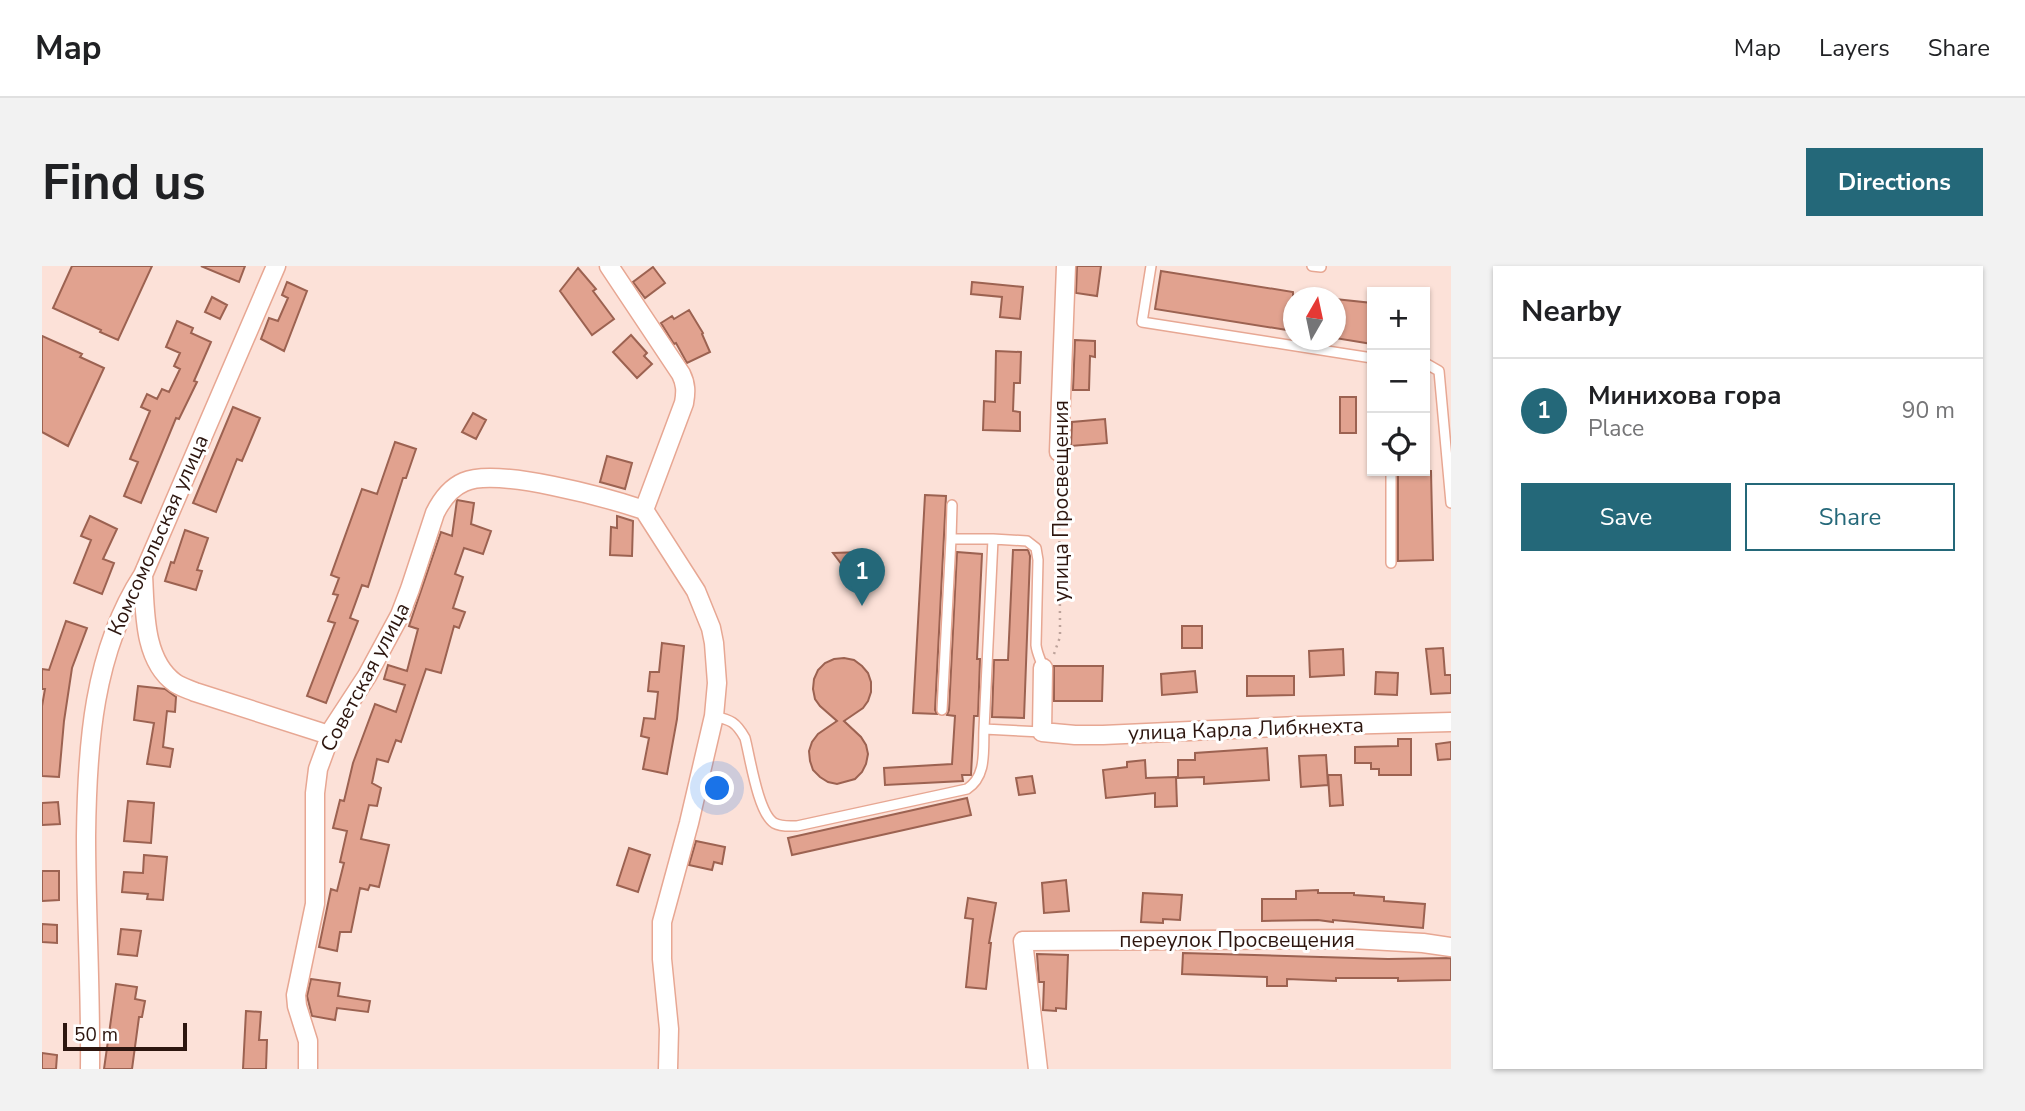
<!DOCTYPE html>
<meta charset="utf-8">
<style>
:root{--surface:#fff;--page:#f2f2f2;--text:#202124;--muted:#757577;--line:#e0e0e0;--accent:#246879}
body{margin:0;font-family:"Nunito Sans",sans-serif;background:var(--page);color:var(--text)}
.controls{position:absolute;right:21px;top:21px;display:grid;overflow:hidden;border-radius:0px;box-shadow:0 2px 5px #0004}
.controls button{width:63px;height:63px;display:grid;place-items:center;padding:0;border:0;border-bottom:2px solid var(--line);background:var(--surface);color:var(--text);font:35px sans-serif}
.compass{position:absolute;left:1241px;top:21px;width:63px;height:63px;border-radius:50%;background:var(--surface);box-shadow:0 2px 5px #0004;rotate:9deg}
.scale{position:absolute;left:21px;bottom:18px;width:124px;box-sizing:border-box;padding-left:7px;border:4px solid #2d160f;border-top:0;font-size:19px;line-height:24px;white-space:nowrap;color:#2d160f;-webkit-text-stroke:5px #fff;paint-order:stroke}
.you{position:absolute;left:676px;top:523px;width:24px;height:24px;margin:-18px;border:5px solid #fff;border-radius:50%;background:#1a73e8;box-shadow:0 0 0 10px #1a73e833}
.badge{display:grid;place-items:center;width:46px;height:46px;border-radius:50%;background:var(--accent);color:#fff;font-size:23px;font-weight:700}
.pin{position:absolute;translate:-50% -58px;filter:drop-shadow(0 2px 4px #0008)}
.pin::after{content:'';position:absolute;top:37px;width:24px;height:21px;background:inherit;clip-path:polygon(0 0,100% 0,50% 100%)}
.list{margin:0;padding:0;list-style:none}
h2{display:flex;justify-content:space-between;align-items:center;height:91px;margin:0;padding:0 28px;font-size:30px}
h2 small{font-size:23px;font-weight:400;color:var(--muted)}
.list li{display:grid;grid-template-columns:46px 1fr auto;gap:21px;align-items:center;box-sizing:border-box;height:105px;padding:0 28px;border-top:2px solid var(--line)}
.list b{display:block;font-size:26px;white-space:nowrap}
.list p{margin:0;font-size:23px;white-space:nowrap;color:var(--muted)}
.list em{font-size:23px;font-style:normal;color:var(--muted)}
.actions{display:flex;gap:14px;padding:21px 28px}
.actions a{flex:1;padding:16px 0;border:2px solid var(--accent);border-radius:0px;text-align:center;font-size:24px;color:var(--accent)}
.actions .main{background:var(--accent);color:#fff}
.icon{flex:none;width:38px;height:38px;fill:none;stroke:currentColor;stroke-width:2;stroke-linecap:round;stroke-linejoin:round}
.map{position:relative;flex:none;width:1409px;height:803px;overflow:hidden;border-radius:0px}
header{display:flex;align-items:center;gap:42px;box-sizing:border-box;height:98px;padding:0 35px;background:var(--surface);border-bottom:2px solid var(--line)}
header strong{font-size:33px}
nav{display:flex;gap:38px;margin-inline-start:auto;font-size:24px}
.intro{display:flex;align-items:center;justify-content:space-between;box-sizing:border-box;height:168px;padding:0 42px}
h1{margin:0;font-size:49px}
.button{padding:18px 32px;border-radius:0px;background:var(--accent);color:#fff;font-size:24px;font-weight:700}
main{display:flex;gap:42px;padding:0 42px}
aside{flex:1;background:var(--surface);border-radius:0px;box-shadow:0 2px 5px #0004}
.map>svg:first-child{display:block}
.building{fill:#e1a28f;stroke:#9c6251;stroke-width:2}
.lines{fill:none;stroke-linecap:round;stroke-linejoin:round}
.service-casing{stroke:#e7a793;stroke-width:12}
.minor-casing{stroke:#e7a793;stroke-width:21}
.path{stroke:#bda39b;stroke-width:2.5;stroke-dasharray:2 5;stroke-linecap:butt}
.service{stroke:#fff;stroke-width:9}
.minor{stroke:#fff;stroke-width:18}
.labels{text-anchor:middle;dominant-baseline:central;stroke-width:6;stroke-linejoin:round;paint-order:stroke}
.street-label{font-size:21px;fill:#2d160f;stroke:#fff}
</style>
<header>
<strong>Map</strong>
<nav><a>Map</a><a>Layers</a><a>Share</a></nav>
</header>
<div class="intro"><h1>Find us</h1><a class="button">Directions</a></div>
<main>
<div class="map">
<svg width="1409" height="803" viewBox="0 0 1409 803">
<rect width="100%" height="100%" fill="#fce1d8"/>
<path class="building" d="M30,0H110L76,74L58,66L59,64L11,42Z
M159,0H203L197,16Z
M1035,0H1059L1055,30L1034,27Z
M611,1L623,17L603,32L591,16Z
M536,2L554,23L551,25L572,53L550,69L518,25Z
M1119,5L1251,26V65L1113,43Z
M245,16L265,25L242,85L219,73L227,52L236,55L246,32L240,29Z
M930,16L981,21L978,53L958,51L960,31L929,28Z
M170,31L185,39L178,53L163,46Z
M1293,33L1330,37V78L1293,72Z
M647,44L661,67L660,68L668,86L645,97L634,77L632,78L619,57L630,50L632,53Z
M135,55L151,62L149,67L169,76L152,115L155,116L137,153L134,152L99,237L82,230L96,196L88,193L108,145L99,141L105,128L115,133L120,123L127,126L138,103L132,100L138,87L124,81Z
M589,69L605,87L602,90L610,98L595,112L571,86Z
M0,70L40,88L38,91L62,102L26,180L0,166Z
M1033,74L1053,75V91L1048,90L1047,124H1031Z
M954,85L979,86L978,117H972L971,145L978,146V165L941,164L942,135L953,136Z
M1298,131H1314V167H1298Z
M191,141L218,152L200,195L195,193L174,246L151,237Z
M431,147L444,154L434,173L420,166Z
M1063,153L1065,177L1029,180L1030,156Z
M353,176L374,183L364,212H361L326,321L320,319L308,352L316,355L284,437L265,430L293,357L286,355L296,329L291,328L297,312L289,309L320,223L335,228Z
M565,190L590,197L583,223L558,216Z
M1356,205H1389L1391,294L1356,295Z
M883,229L904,230L893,444L895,448L871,447Z
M415,234L432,237L429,258L449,265L441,288L422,282L413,308L421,311L411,342L423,346L417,362L412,360L399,407L384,403L359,476L354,474L346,496L335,493L330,517L339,522L335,540L327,539L319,573L347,579L337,621L328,619L326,624L318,622L309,666H298L295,685L277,681L289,623L295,625L302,597L298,596L305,565L291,562L298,534L302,535L311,497L333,438L354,446L363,419L342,413L346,399L365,405L376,363L367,360L399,266L410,270Z
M48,250L75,263L61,293L72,297L60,328L32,317L49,274L39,270Z
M575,250L591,255L590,290L568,289L569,261L575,262Z
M143,264L166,272L155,304L160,305L154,324L123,315L129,296L132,297Z
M971,284H986L988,290L982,452L950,451L952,394H966Z
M820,286L807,308L791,287Z
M915,286L940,288L935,393H938L936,450H932L929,509H920L921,515L843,519L842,502L910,498L913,450L905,449L907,444Z
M24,355L45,362L30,402L22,455L17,511L0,510V440L3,423H0V403L7,404Z
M1140,360H1160V382H1140Z
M620,377L642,380L635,453L625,508L601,503L607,472L599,470L602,452L613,453L616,426L606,425L608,406H617Z
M1401,382L1403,409H1409V427L1389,428L1384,383Z
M1301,383L1302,409L1268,411L1267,385Z
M802,392L812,394L820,400L826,407L829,416V426L826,435L821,442L802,455L819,471L824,479L826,488L824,498L820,506L813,513L795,518L786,516L778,511L771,504L768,495L767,485L770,476L776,468L795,455L778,440L773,433L771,423L772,413L776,404L783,397L792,393Z
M1012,400H1061L1060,435H1012Z
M1153,405L1155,426L1120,429L1119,408Z
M1334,406L1356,407L1355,429L1333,428Z
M1205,410H1252V429L1205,430Z
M96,420L123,423L134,431L133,446L125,445L121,481L131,483L128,501L105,498L112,457L92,454Z
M1356,473H1369V509H1337V503H1329V497H1313V481L1356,480Z
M1409,476V493L1396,494L1394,478Z
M1225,482L1227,514L1162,518V511L1136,512V494H1153V487Z
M1284,489L1286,519L1259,521L1257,490Z
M1103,494L1104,512L1134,511L1135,540L1113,541V527L1064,532L1061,504L1085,501V496Z
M1286,509H1299L1301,539L1288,540Z
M990,510L993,527L977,529L974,512Z
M925,532L929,549L750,589L746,572Z
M86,535L112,537L109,577L82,575Z
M16,536L18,558L0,559V537Z
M654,575L683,581L680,598L672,596L670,604L647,599Z
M587,582L608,589L596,626L575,619Z
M102,589L125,591L121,634L105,633L106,628L80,626L82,606L101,607Z
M0,605H17V634L0,635Z
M1024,614L1027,645L1002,647L1000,617Z
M1276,624V627H1312V629L1342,631V635L1383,638L1381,662L1291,654V656L1276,654L1220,655V633H1254V625Z
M1101,627L1140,629L1138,654L1121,653V657L1099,656Z
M926,632L954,637L947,677H949L944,723L924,721L931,653L923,652Z
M0,658L15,659V677L0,676Z
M79,663L99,665L95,690L76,688Z
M1141,687L1346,693L1409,692V714L1356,715V712H1294V715L1245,713V720H1225V711L1140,708Z
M995,688L1026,689L1024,743L1014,742V745L1001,744L1002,716H997Z
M269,713L298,717L296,730L328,735L326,746L295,742L293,754L270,750L265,730Z
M74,718L95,721L93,733L103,735L100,751H97L90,803H62Z
M204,745L219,746L217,774H225L224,803H201Z
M0,787L15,789L14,803H0Z"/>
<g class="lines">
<defs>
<path id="service" d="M1109,0L1100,56L1330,92
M1270,0L1279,1
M1383,97L1397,105L1409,237
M909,273L910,239
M951,273L985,275L994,282L996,294L994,379C995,388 999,394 1001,402
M1349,297V205
M900,444L909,273H951L942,463
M672,450C689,454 694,456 703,472C708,491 716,547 732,557C739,561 747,560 755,560L925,523C945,510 941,485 942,463L1000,466"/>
<path id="minor" d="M567,0L639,108C644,118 644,126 642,137L602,244
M1017,186L1024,0
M602,244L654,325L669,362L672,377L675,417L672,450L647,557L620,656V693L627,763L626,803
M101,309C103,344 101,394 133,417C139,421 146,423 153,426L287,469
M1001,402L1000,466L1033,469H1061L1257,460L1409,456
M48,803C49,725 44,647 44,570C45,480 51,386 101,309L234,0
M266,803V775L255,740L254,729L273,638V527L276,503L291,462L325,410L358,349L368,323L393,247C399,235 408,222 422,216C455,201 566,232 602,244
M996,803L981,675L1310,673L1381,677L1409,681"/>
</defs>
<use href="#service" class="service-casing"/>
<use href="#minor" class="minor-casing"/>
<path class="path" d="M1012,388L1018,371V358L1017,203"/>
<use href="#service" class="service"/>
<use href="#minor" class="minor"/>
</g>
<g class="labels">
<g class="street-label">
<text transform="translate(1019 235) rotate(-90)">улица Просвещения</text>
<text transform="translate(116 269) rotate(-66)">Комсомольская улица</text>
<text transform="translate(323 411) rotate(-62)">Советская улица</text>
<text transform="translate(1204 463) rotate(-2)">улица Карла Либкнехта</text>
<text x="1195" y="674">переулок Просвещения</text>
</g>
</g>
</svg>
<div class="controls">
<button>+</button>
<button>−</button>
<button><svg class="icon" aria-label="locate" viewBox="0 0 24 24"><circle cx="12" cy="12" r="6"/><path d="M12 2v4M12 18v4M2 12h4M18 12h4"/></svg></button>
</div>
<svg class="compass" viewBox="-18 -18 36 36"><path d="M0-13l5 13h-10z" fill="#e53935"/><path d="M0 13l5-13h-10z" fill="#757577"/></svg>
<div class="scale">50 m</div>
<div class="you"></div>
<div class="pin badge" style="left:820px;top:340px">1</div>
</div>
<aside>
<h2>Nearby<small></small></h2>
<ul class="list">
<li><span class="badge">1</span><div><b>Минихова гора</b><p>Place</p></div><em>90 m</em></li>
</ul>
<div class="actions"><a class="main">Save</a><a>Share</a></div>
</aside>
</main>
